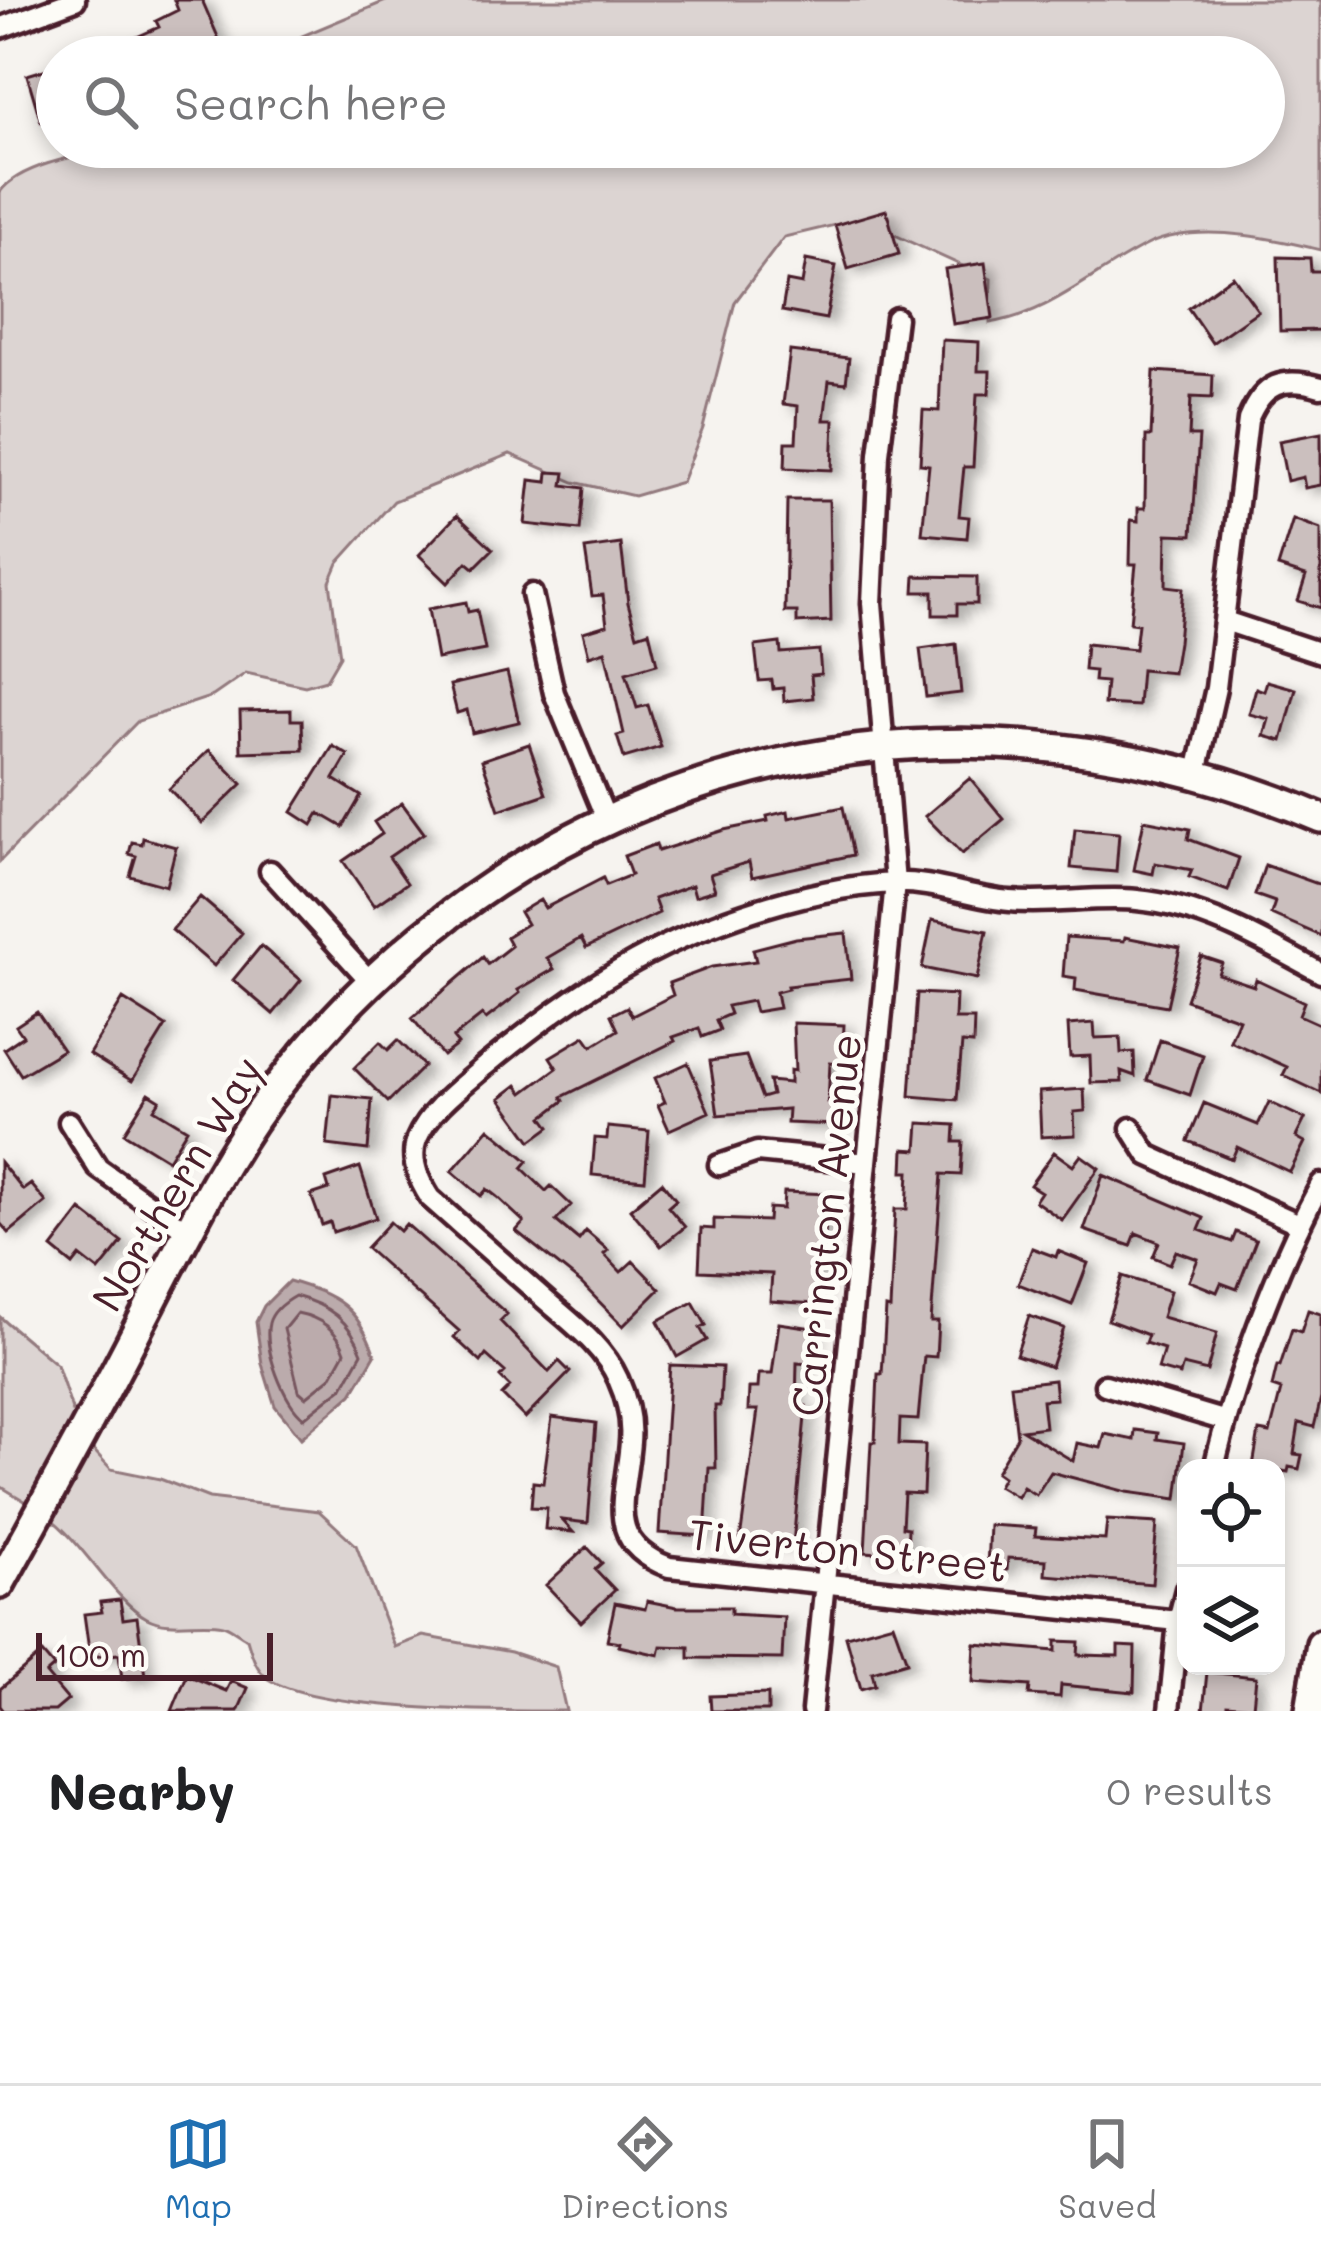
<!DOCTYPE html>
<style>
:root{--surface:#fff;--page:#f2f2f2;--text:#202124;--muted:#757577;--line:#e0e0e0;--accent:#1f6fb2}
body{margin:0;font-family:Mali,sans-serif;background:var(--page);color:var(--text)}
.controls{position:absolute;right:36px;bottom:36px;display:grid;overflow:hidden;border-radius:24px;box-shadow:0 6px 18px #0003}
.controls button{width:108px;height:108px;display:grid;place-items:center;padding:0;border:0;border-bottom:3px solid var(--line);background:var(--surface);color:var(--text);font:60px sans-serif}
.scale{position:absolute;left:36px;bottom:30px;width:237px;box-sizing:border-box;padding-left:12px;border:6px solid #4a1f2b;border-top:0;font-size:33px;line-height:42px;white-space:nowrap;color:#4a1f2b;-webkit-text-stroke:9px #fdfcf7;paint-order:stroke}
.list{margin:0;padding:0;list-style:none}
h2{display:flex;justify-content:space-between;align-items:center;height:156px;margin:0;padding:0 48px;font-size:51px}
h2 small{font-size:39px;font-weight:400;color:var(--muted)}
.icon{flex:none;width:66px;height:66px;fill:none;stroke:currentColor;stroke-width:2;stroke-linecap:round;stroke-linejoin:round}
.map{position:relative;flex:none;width:1321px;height:1711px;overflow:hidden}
.search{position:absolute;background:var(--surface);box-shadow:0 6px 18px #0003;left:36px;right:36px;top:36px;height:132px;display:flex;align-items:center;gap:30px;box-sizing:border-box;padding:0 42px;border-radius:66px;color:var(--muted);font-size:45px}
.sheet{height:372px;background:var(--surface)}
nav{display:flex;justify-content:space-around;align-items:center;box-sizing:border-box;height:168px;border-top:3px solid var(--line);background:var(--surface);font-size:33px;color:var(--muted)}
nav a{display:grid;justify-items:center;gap:6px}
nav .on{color:var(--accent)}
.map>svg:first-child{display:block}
.green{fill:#dcd4d2;stroke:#937a7e;stroke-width:3}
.water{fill:#bbabac;stroke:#8e7378;stroke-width:3}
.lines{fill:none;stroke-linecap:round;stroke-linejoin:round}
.shore{stroke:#77575f;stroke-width:3}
.building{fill:#cbbfbe;stroke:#4a1f2b;stroke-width:3;filter:url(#shadow)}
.street-casing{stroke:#4a1f2b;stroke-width:27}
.secondary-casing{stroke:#4a1f2b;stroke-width:36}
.street{stroke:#fdfcf7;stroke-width:18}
.secondary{stroke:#fdfcf7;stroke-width:27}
.labels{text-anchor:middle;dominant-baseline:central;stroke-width:10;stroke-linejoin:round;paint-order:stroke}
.street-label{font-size:42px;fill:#4a1f2b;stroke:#fdfcf7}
</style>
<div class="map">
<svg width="1321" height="1711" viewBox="0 0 1321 1711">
<defs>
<filter id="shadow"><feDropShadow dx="9" dy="5" stdDeviation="6" flood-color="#0004"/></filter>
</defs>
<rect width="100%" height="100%" fill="#f6f3ef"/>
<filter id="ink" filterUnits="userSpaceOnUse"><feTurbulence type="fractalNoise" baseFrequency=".00833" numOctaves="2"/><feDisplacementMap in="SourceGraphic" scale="24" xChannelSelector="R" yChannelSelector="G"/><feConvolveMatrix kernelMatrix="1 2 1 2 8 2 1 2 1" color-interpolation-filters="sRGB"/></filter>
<g filter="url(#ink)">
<path class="green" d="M388,0H1321V250C1274,238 1193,222 1147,245C1094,271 1050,314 990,323L991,279L860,219L784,237L735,302L703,428L682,482L634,496L574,482L510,454L394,501L338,563L330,582L340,656L326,680L305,686L246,673L213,696L138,721L0,861V192C22,162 89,154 124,147H1264V57H268L302,36Z
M0,1317L57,1365L77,1425L33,1506L0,1486Z
M87,1443L111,1469L160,1479L209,1498L319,1511L356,1545L395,1647L423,1636L511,1652L556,1667L566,1711C493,1711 321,1711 268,1679C255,1668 252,1655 247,1639C240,1635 230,1627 223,1625C199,1620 170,1630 147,1618C114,1601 83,1541 47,1516Z"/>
<path class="water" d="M289,1281C337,1295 358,1307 375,1355L352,1394L301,1438L275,1406L262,1364L256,1322L264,1306Z"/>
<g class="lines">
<path class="shore" d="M295,1296C328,1305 350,1320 362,1353L343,1387L304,1418C284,1404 263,1348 269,1323C272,1311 286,1301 295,1296Z
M297,1313C319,1317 338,1330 345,1352L331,1377L306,1397L299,1391L284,1329Z"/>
</g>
<path class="building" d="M174,0H202L221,44L192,57H92L159,27L156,21L178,10Z
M57,66V118L41,122L27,75Z
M886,210L899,254L848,269L835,225Z
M1278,257L1310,258L1311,271H1321V330L1280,331Z
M806,260L836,266L826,319L782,311L787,281L802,284Z
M985,263L993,318L953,324L945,269Z
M1233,276L1258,311L1212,343L1188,308Z
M942,340L979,342L978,371H990L989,394H977L973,467H964L959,516L969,517L967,538L922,534L929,465L920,464L923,410L939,411Z
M790,351L849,358L846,383L829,381L824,420H834L832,470L785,468L786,442H796L798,406L783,404Z
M1154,371L1213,375L1212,398L1191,397L1189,436H1199L1192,535L1167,534L1166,586L1183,588L1178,642L1173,673L1141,670L1138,706L1104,704L1106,682L1094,681L1095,671L1084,670L1086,644L1135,649L1138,624L1130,623L1136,564H1130L1131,520L1138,521V508H1145L1146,436H1151Z
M1321,433V485L1305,488L1303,477L1287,481L1279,441Z
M548,472L565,473L563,485L584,488L580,530L525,524L530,480L547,482Z
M787,500H829L831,621L797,623V612H785Z
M457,515L493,549L474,568L467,562L448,583L419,555Z
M1293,519L1321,529V608L1298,601L1306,576L1278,567Z
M621,544L628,603L637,635L649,631L657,664L626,673L637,708L648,705L661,747L624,758L617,736L624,734L605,651L589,656L583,632L607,625L603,595L592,596L585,549Z
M915,576L977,577V604H957V615H933V592H914Z
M466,602L468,612L477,610L485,650L437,659L428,609Z
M780,643L781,653L819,650L821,674L811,675L813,698L784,701L783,688L773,689L772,680L759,681L755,646Z
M956,644L961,693L926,697L920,649Z
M507,672L519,722L472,733L467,710L457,713L450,685Z
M1267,681L1296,689L1282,741L1264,736L1269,719L1249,714L1256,688L1264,691Z
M291,710V720H302L303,750L241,752L240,711Z
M529,744L546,794L499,810L482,760Z
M333,746L348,755L334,779L361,796L343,827L319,813L312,825L292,812Z
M209,750L242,784L202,823L169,789Z
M970,778L1004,819L962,854L925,816Z
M402,803L424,833L389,857L407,883L374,906L343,861L382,834L374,822Z
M843,807L853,855L752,877L749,862L710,874L715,890L695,896L692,885L654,899L659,913L586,948L581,938L547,958L554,969L518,990L520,993L486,1019L482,1015L453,1038L458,1044L443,1056L412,1018L483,957L488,964L511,946L506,937L527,924L520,912L540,900L545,908L603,878L606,885L631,875L624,856L656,844L658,851L724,830L768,821L767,816L788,811L789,818Z
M1144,820L1190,829L1188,839L1239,858L1228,891L1189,877L1192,870L1155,863L1153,874L1134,870Z
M1075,829L1119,833L1116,872L1071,868Z
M143,838L176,847L166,886L130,876L136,856L129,854L132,842L142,844Z
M1265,865L1321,885V936L1271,914L1275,902L1255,895Z
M200,897L242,933L214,966L172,930Z
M932,920L987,931L977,979L922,968Z
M846,933L851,979L787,986L788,989L776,992L779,1008L755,1012L752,1001L727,1006L730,1014L716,1020L720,1030L702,1037L699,1028L673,1037L675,1041L562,1097L564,1101L543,1117L550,1127L531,1141L500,1098L517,1085L523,1093L557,1068L550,1057L585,1036L592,1046L618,1030L611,1015L627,1007L632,1016L673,995L669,983L712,967L756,961L753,949L796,938Z
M1066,937L1124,941L1125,937L1180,948L1167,1006L1075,990L1076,978L1063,976Z
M261,946L301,980L273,1014L233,980Z
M1201,956L1222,963L1218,974L1254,986L1256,979L1304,1002L1299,1015L1321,1025V1093L1283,1075L1287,1067L1230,1041L1239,1019L1186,1000Z
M917,993L956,995L955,1019H974L973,1044L962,1043L957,1100L910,1096Z
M123,999L166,1026L132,1081L89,1054Z
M37,1012L63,1050L21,1075L4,1049L23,1036L16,1026Z
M793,1023L844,1025L842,1064L830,1063L828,1102L838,1103L837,1125L787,1123L788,1109L718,1115L710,1061L746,1056L762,1098L772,1095L769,1081L790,1083V1070L795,1071Z
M1094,1023L1095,1038L1120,1037L1121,1053L1134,1052L1135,1076L1121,1071L1122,1082L1091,1083L1090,1056L1070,1057L1068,1025Z
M398,1040L424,1066L388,1102L354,1068L380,1042L388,1050Z
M1160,1040L1203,1055L1190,1095L1147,1080Z
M688,1063L709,1112L669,1130L658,1105L665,1102L655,1078Z
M1084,1089L1085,1111L1074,1112L1075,1135L1041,1137L1039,1092Z
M149,1093L160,1100L154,1109L187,1129L168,1160L124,1133Z
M332,1095L372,1099L368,1150L327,1145Z
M1269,1102L1305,1119L1296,1137L1305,1142L1290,1172L1237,1147L1232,1159L1188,1141L1204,1103L1258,1125Z
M919,1123L955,1125L954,1142H963L961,1175L942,1174L931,1322H938L936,1357L924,1356L918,1420L900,1419L899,1444L925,1445L923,1494L904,1493L902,1527L908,1528L907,1555L865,1552L871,1442H875L878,1374H882L886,1308L890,1309L895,1209H907L909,1172H903L904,1149L917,1150Z
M608,1127L649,1131L645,1180L592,1175L595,1138L607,1139Z
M489,1128L528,1161L522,1168L546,1191L551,1186L571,1205L556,1221L579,1240L586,1231L608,1250L604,1254L621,1272L633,1261L660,1289L623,1326L581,1283L516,1231L524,1222L497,1197L487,1189L481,1196L452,1171Z
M1054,1152L1073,1166L1081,1155L1099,1168L1062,1220L1035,1201L1041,1192L1030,1185Z
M0,1162L23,1190L31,1184L46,1202L9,1233L0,1223Z
M360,1167L376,1218L333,1232L330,1222L322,1225L311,1195L329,1189L326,1179Z
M1103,1175L1204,1218L1199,1230L1232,1242L1236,1232L1256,1240L1237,1289L1221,1283L1217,1292L1189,1281L1198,1259L1176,1251L1170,1264L1153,1257L1159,1242L1136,1233L1131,1246L1084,1230Z
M662,1182L676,1200L668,1207L685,1227L661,1246L630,1209Z
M784,1192L828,1194L825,1235H820L816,1304L770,1301L772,1274L699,1271L701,1228L714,1229V1219L768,1221L769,1208L783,1209Z
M81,1210L122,1242L99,1271L80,1256L73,1265L52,1248Z
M390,1222L400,1231L406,1224L507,1314L500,1321L549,1372L559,1361L570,1372L525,1418L502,1395L510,1387L500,1377L505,1372L486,1355L481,1362L454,1337L459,1331L366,1248Z
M1032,1248L1056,1257L1058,1251L1088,1263L1072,1305L1018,1284Z
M1122,1276L1170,1291L1162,1317L1217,1333L1207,1371L1183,1365L1180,1375L1158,1369L1164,1349L1145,1343L1148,1335L1108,1320Z
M693,1302L706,1325L700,1328L707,1340L677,1357L658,1321Z
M1308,1310L1321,1314V1398L1314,1427L1299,1423L1294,1454L1302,1455L1299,1469L1289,1467L1288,1472L1253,1466L1259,1431L1270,1433L1281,1390L1272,1387L1277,1366H1280L1292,1329L1301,1332Z
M1029,1316L1064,1328L1051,1367L1016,1355Z
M779,1323L813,1328L808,1364L797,1363L796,1405L806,1406L793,1544L740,1540L758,1410H748L749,1388H758L759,1374H772Z
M670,1365L722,1367L720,1406H715L716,1468H709L705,1536L659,1533Z
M1054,1380L1056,1399L1042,1400L1045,1427L1022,1430L1073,1461L1077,1443L1101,1448L1105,1434L1134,1440L1135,1430L1158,1433L1157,1439L1184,1443L1177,1499L1127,1492L1051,1472L1036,1495L1023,1487L1017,1497L998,1486L1003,1477L996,1472L1017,1437L1011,1385Z
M552,1417L596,1423L588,1523L562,1520L573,1532L545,1529L547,1508L531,1507L533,1482L543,1483Z
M1107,1520L1157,1523L1152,1584L1045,1575L1046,1560L1008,1558L1007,1570L987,1568L989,1525L1036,1528L1035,1536L1105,1540Z
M587,1547L602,1563L595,1569L615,1590L581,1622L546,1585Z
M120,1600L123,1619L137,1617L145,1676L122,1679L119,1654L90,1657L84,1614L102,1612L100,1602Z
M647,1601L677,1607H731V1614L784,1617L782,1659L689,1658V1647L661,1646L659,1655L619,1646L620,1642L607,1640L615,1603L645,1609Z
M893,1623L907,1662L872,1672L875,1685L861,1689L846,1636Z
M1056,1641L1079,1642L1078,1655L1118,1656V1646L1135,1647L1134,1692L1061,1685L1060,1697L1029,1695L1030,1686L973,1682L975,1644L1056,1651Z
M42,1653L54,1667L46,1674L68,1700L55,1711H4L0,1706V1689Z
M1207,1672L1256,1677L1253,1707L1227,1705V1711H1203Z
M187,1675L226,1691L231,1681L248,1688L238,1711H172Z
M768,1694V1711H711L710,1696Z"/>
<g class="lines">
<defs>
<path id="street" d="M0,28L75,0
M532,594L554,693L607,821
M1225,621L1321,653
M1197,772L1216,688L1248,420C1263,383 1283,376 1321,387
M270,871L369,980
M69,1122L98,1168L188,1232
M1131,1128L1148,1155L1299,1224
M719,1165L757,1152L867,1163
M1105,1385L1226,1421
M1214,1468C1235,1379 1277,1264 1321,1184
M1178,1621L669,1567C602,1542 626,1497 630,1442C632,1420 627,1399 618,1379C603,1345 569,1321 542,1297C505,1264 467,1231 430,1198C419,1181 409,1160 417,1139C429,1110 462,1086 485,1066C553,1010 625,959 708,927C765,905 832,886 893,883C933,881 970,898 1010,901C1052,905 1095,896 1137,900C1204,906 1263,941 1321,973
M812,1711L895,883L872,603L879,454L896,318
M1169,1711L1178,1621L1186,1589"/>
<path id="secondary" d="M0,1584C47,1499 94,1414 138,1328C181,1246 222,1158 279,1085C529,759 945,658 1321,818
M1310,1711L1321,1644"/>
</defs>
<use href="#street" class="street-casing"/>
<use href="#secondary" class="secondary-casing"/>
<use href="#street" class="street"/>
<use href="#secondary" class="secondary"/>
</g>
</g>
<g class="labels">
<g class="street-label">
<text transform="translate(176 1183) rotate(-59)">Northern Way</text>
<text transform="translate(825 1225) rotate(-84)">Carrington Avenue</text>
<text transform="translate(848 1549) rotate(6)">Tiverton Street</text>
</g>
</g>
</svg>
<div class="controls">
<button><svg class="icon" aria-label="locate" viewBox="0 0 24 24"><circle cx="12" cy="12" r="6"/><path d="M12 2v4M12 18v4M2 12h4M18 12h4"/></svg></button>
<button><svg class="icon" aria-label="layers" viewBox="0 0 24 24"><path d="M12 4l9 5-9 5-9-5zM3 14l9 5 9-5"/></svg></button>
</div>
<div class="scale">100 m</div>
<div class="search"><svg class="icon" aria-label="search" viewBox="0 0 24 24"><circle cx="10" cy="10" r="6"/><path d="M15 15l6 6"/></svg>Search here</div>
</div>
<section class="sheet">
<h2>Nearby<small>0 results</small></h2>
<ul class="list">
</ul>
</section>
<nav>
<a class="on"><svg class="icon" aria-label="map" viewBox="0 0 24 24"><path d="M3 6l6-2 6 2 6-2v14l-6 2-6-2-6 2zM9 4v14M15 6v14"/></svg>Map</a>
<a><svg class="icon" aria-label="directions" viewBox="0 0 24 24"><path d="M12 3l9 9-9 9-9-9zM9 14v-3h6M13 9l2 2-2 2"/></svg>Directions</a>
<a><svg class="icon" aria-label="saved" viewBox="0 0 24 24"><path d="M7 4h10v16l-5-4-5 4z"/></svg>Saved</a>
</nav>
